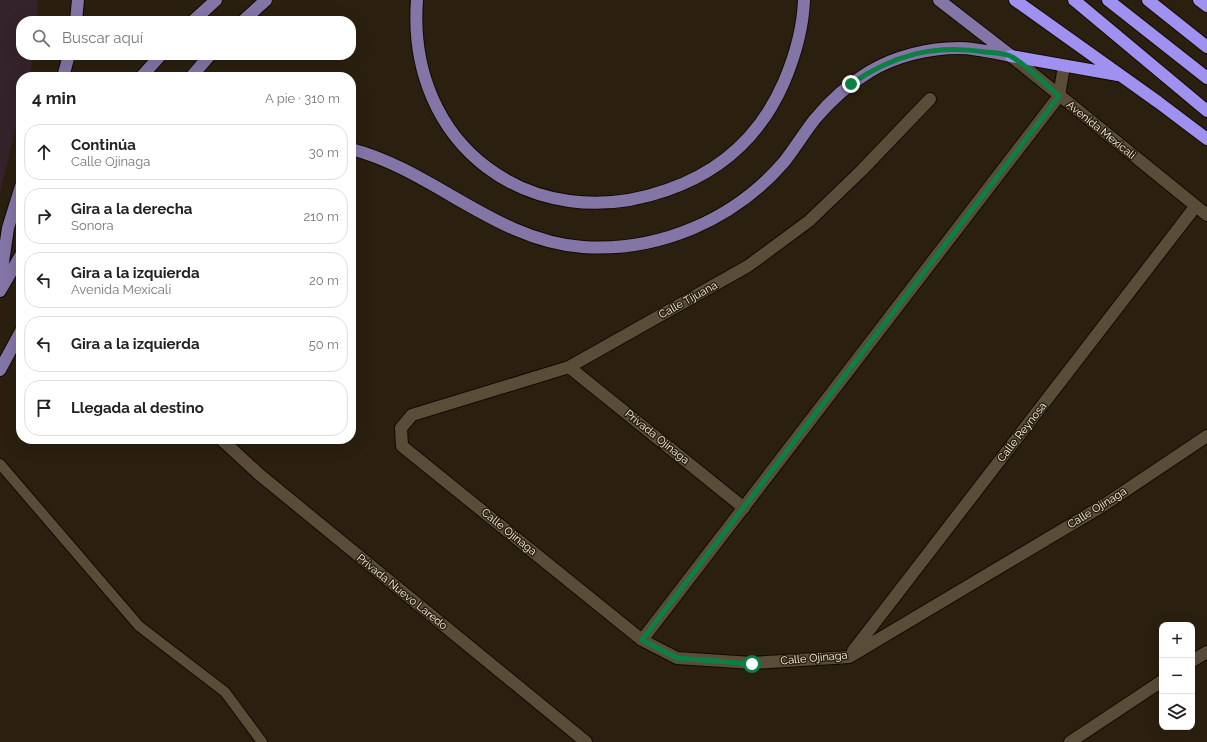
<!DOCTYPE html>
<html lang="es">
<meta charset="utf-8">
<style>
:root{--surface:#fff;--page:#f6f6f6;--text:#222;--muted:#767676;--line:#e0e0e0}
body{margin:0;font-family:Raleway,sans-serif;background:var(--page);color:var(--text)}
.controls{position:absolute;right:12px;bottom:12px;display:grid;overflow:hidden;border-radius:8px;box-shadow:0 4px 16px #0002}
.controls button{width:36px;height:36px;display:grid;place-items:center;padding:0;border:0;border-bottom:1px solid var(--line);background:var(--surface);color:var(--text);font:20px sans-serif}
.stop{position:absolute;width:12px;height:12px;margin:-9px;border:3px solid #0b8043;border-radius:50%;background:#fff}
.stop.end{background:#0b8043;border-color:#fff;box-shadow:0 1px 4px #0008}
.list{margin:0;padding:0;list-style:none}
h2{display:flex;justify-content:space-between;align-items:center;height:52px;margin:0;padding:0 16px;font-size:17px}
h2 small{font-size:13px;font-weight:400;color:var(--muted)}
.list li{display:grid;grid-template-columns:26px 1fr auto;gap:12px;align-items:center;box-sizing:border-box;height:56px;margin:0 8px 8px;padding:0 8px;border:1px solid var(--line);border-radius:16px}
.list b{display:block;font-size:15px;white-space:nowrap}
.list p{margin:0;font-size:13px;white-space:nowrap;color:var(--muted)}
.list em{font-size:13px;font-style:normal;color:var(--muted)}
.icon{flex:none;width:22px;height:22px;fill:none;stroke:currentColor;stroke-width:2;stroke-linecap:round;stroke-linejoin:round}
.map{position:relative;flex:none;width:1207px;height:742px;overflow:hidden}
.search{position:absolute;background:var(--surface);box-shadow:0 4px 16px #0002;left:16px;top:16px;width:340px;height:44px;display:flex;align-items:center;gap:10px;box-sizing:border-box;padding:0 14px;border-radius:16px;color:var(--muted);font-size:15px}
.panel{position:absolute;background:var(--surface);box-shadow:0 4px 16px #0002;left:16px;top:72px;width:340px;height:372px;border-radius:16px}
.map>svg:first-child{display:block}
.industrial{fill:#35232b}
.lines{fill:none;stroke-linecap:round;stroke-linejoin:round}
.lane-casing{stroke:#130900;stroke-width:12}
.street-casing{stroke:#130900;stroke-width:14}
.secondary-casing{stroke:#130900;stroke-width:14}
.primary-casing{stroke:#130900;stroke-width:14}
.highway-casing{stroke:#130900;stroke-width:14}
.lane{stroke:#594d3a;stroke-width:10}
.street{stroke:#594d3a;stroke-width:12}
.secondary{stroke:#594d3a;stroke-width:12}
.primary{stroke:#8376a7;stroke-width:12}
.highway{stroke:#9f91ef;stroke-width:12}
.route{stroke:#0b8043;stroke-width:5}
.labels{text-anchor:middle;dominant-baseline:central;stroke-width:3;stroke-linejoin:round;paint-order:stroke}
.street-label{font-size:11px;fill:#fbf3e8;stroke:#2b200f}
</style>
<div class="map">
<svg width="1207" height="742" viewBox="0 0 1207 742">
<rect width="100%" height="100%" fill="#2b200f"/>
<path class="industrial" d="M0,0H38L37,21H21V55H34L33,59L29,77H21V108L0,192Z"/>
<g class="lines">
<defs>
<path id="lane" d="M0,464L139,626L225,692L262,742"/>
<path id="street" d="M930,99L861,171L809,221L748,266L569,367L412,415L401,428L402,446L642,640L677,658L752,663L849,657L1104,505L1207,436
M569,367L744,508
M221,439L260,475L586,742
M642,640L1059,96L1064,66
M853,651L1195,207
M1192,661L1207,652
M1070,742L1162,681"/>
<path id="secondary" d="M1011,56L1207,215"/>
<path id="primary" d="M417,0C406,145 531,238 667,190C722,171 761,135 784,82C795,56 803,28 804,0
M939,0L1010,55
M76,21L78,0
M193,21L216,0
M243,21L266,0
M63,77L69,55
M141,77L161,55
M191,77L210,55
M351,149C433,170 496,241 583,247C659,252 734,220 784,162C795,148 804,133 815,119C830,101 849,84 869,72C895,56 929,48 959,48C976,48 995,53 1011,56
M0,283L8,228L21,186
M0,291L21,255
M0,370L21,331"/>
<path id="highway" d="M1015,0L1158,102L1207,139
M1074,0L1207,111
M1108,0L1207,78
M1148,0L1207,47
M1199,0L1207,6
M1011,56L1118,75"/>
</defs>
<use href="#lane" class="lane-casing"/>
<use href="#street" class="street-casing"/>
<use href="#secondary" class="secondary-casing"/>
<use href="#primary" class="primary-casing"/>
<use href="#highway" class="highway-casing"/>
<use href="#lane" class="lane"/>
<use href="#street" class="street"/>
<use href="#secondary" class="secondary"/>
<use href="#primary" class="primary"/>
<use href="#highway" class="highway"/>
</g>
<g class="lines">
<path class="route" d="M752,664L677,658L642,640L1059,96C1045,84 1028,66 1012,57C1006,53 993,53 985,52C934,44 893,55 851,84"/>
</g>
<g class="labels">
<g class="street-label">
<text transform="translate(1101 130) rotate(39)">Avenida Mexicali</text>
<text transform="translate(688 300) rotate(-29)">Calle Tijuana</text>
<text transform="translate(1022 432) rotate(-52)">Calle Reynosa</text>
<text transform="translate(657 437) rotate(39)">Privada Ojinaga</text>
<text transform="translate(1097 508) rotate(-32)">Calle Ojinaga</text>
<text transform="translate(509 532) rotate(39)">Calle Ojinaga</text>
<text transform="translate(402 592) rotate(39)">Privada Nuevo Laredo</text>
<text transform="translate(814 658) rotate(-5)">Calle Ojinaga</text>
</g>
</g>
</svg>
<div class="controls">
<button>+</button>
<button>−</button>
<button><svg class="icon" aria-label="layers" viewBox="0 0 24 24"><path d="M12 4l9 5-9 5-9-5zM3 14l9 5 9-5"/></svg></button>
</div>
<div class="stop" style="left:752px;top:664px"></div>
<div class="stop end" style="left:851px;top:84px"></div>
<div class="search"><svg class="icon" aria-label="search" viewBox="0 0 24 24"><circle cx="10" cy="10" r="6"/><path d="M15 15l6 6"/></svg>Buscar aquí</div>
<section class="panel">
<h2>4 min<small>A pie · 310 m</small></h2>
<ul class="list">
<li><svg class="icon" aria-label="ahead" viewBox="0 0 24 24"><path d="M12 20V5M6 11l6-6 6 6"/></svg><div><b>Continúa</b><p>Calle Ojinaga</p></div><em>30 m</em></li>
<li><svg class="icon" aria-label="right" viewBox="0 0 24 24"><path d="M7 20v-9h11M14 6l5 5-5 5"/></svg><div><b>Gira a la derecha</b><p>Sonora</p></div><em>210 m</em></li>
<li><svg class="icon" aria-label="left" viewBox="0 0 24 24"><path d="M17 20v-9H6M10 6l-5 5 5 5"/></svg><div><b>Gira a la izquierda</b><p>Avenida Mexicali</p></div><em>20 m</em></li>
<li><svg class="icon" aria-label="left" viewBox="0 0 24 24"><path d="M17 20v-9H6M10 6l-5 5 5 5"/></svg><div><b>Gira a la izquierda</b></div><em>50 m</em></li>
<li><svg class="icon" aria-label="arrive" viewBox="0 0 24 24"><path d="M6 21V4h12l-3 4 3 4H6"/></svg><div><b>Llegada al destino</b></div></li>
</ul>
</section>
</div>
